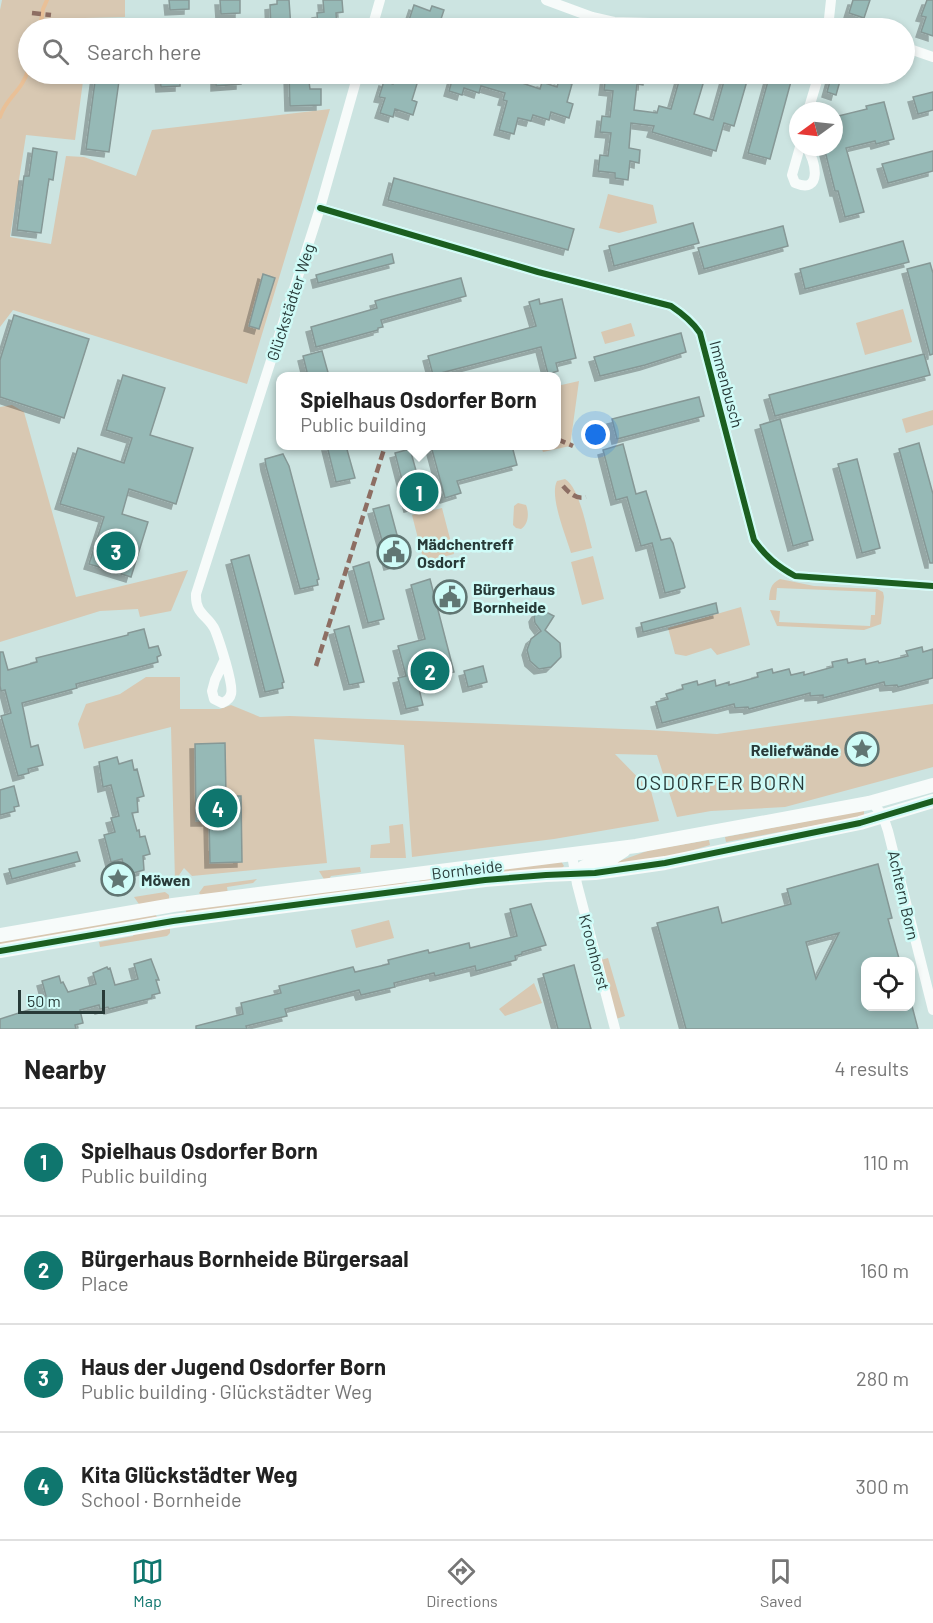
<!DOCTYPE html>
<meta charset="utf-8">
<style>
:root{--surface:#fff;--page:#f2f2f2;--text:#222;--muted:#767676;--line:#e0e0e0;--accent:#0f766e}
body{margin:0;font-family:Barlow,sans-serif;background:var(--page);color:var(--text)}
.controls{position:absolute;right:18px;bottom:18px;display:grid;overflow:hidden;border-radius:12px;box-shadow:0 3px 9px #0003}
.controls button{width:54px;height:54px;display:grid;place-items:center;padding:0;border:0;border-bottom:2px solid var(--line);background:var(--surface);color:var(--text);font:30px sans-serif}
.compass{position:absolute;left:789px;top:102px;width:54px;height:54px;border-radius:50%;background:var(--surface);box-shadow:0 3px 9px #0003;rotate:255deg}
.scale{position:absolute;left:18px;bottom:15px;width:87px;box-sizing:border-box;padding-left:6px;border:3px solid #283a38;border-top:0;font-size:16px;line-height:21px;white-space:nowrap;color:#283a38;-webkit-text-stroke:4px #cffbf7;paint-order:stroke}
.you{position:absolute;left:596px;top:435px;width:21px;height:21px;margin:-15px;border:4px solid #fff;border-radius:50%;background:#1a73e8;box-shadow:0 0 0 9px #1a73e833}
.badge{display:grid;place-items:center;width:39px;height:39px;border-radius:50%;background:var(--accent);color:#fff;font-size:20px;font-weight:700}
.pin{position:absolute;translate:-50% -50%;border:3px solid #fff;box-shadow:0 2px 6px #0006}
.popup{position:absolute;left:276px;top:372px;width:285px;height:78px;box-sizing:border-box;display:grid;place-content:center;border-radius:12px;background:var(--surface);filter:drop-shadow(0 2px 4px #0005);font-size:20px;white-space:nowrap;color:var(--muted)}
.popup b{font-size:22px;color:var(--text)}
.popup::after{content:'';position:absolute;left:50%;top:100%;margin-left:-12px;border:12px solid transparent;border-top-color:var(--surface)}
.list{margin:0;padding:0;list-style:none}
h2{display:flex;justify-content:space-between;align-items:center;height:78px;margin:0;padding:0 24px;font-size:26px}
h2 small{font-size:20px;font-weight:400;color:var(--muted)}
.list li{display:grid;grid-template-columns:39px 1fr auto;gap:18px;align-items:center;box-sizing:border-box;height:108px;padding:0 24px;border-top:2px solid var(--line)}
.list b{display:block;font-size:22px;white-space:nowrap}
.list p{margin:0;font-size:20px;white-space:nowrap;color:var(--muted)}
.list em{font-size:20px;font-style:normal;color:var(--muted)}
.icon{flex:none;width:33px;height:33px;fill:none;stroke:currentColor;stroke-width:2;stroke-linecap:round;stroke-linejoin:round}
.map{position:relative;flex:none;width:933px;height:1029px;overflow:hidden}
.search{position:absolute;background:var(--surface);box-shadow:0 3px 9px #0003;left:18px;right:18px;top:18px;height:66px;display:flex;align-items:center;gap:15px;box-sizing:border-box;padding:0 21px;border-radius:33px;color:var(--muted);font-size:22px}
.sheet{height:510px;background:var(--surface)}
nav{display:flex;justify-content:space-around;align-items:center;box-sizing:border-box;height:84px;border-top:2px solid var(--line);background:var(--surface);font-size:16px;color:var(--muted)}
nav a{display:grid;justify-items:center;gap:3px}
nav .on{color:var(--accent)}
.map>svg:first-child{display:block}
.green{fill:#d8c8b2}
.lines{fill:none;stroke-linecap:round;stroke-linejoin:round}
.stream{stroke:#e9c097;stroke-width:4}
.building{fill:#96b9b6;stroke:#869896;stroke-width:1.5;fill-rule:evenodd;filter:url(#shadow)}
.street{stroke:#f7fbfa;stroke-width:10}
.secondary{stroke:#f7fbfa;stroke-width:14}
.quiet{stroke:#8d6e63;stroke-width:4.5;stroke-dasharray:9 4.5;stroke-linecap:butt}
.cycleway-casing{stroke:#cffbf7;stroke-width:10}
.cycleway{stroke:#1b5e20;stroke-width:6}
.labels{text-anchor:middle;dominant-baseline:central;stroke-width:5;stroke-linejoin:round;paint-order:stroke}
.street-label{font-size:16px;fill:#283a38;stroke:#cffbf7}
.poi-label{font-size:16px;font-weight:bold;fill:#283a38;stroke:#cffbf7;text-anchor:start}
.quarter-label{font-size:20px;letter-spacing:1.5px;fill:#283a38;stroke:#cffbf7}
</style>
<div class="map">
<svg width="933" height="1029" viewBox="0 0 933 1029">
<defs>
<filter id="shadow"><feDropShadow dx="-5" dy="5" stdDeviation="0" flood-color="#0004"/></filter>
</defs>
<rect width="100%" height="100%" fill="#cce4e1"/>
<path class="green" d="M2,0H125V17L84,18V28H28V74H84L75,140L26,135L10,237L51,244L66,156L84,157L136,176L152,130L330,109L247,384L13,310L0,327V10Z
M608,194L653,205L657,223L619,233L599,228Z
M903,309L912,342L865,355L856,323Z
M631,323L635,336L605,344L601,332Z
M579,381L570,446L543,452L541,446H557V386Z
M12,405L24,412L76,597L188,570L171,611L140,617L138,609L100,611L0,642V407Z
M933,410V425L906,433L902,419Z
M565,479C580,488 587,531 592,548L571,553C566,536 549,496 557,481Z
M518,503L526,505C529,512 529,524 521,529L516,528L513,525L514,506Z
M442,508L454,554L424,562L412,515Z
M593,556L604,599L582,605L571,562Z
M780,579L814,586L877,589L883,592L884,597L881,624L864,630L777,626L770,610L780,611L779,622L870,626L871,615H875L876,592L777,588L776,600H769C770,590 770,584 780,579Z
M741,607L750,645L717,655L711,648L686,656L675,654L668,628Z
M146,677H180V709H220L231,705L260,717L290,716L649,730L717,734L933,704V767L785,807L711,811L677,817L657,755L615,754L651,791L659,821L554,839L412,857L404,745L314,739L327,863L192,876L184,868L175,881L171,727L84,749L78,724L86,704L120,694Z
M864,810V815L861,817L726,842L725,837Z
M403,824L406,858H370L371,845L390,843L389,826Z
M709,840L710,845L677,855L611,864L650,850Z
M561,861L564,866L562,868L420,885L419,876Z
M360,867L361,872L331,876L328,881H325L319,871Z
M406,877L407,887L186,915V907Z
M257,879L253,883L227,887L228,894L203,897L199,893L204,886Z
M165,892L169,895V902L141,907L134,897Z
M154,912L157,917L0,946V938Z
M389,920L394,938L356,948L351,930Z
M170,925V933L167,936L100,947L99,942L133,936L135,931Z
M608,958L625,1016L616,1019L601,960Z
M534,983L542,1003L505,1016L499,1009Z"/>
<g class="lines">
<path class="stream" d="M40,28L43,9L47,0
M0,117C5,99 23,90 28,70"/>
</g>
<path class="building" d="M169,0H189V9L170,10Z
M220,0H240V13L221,14Z
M277,0H289L291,28H271L270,5L277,4Z
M323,0H342L343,12L336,13L337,28H318L317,13L324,12Z
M853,0H870L864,18L849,13Z
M927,0H933V36L921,32L926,17L921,16Z
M414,5L430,11L432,6L444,10L438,28H415L416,23L409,20Z
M96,74H120L109,152L86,149Z
M289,74H308L310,89H321V105L290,106Z
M397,74H420L412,100L417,102L413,115L395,109L393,117L380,113L385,98L379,97L384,81L393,84Z
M456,74H521L519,82L540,89L542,82L557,87L559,80L572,84L567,102L573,104L569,118L551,112L549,120L533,115L531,121L518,118L514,134L499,130L507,101L503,100L505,93L481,86L479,93L464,88L462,95L449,91L453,77H455Z
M606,74H644L643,85L637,84L634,110L657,113L659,106L671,109L681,74H706L694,114L713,120L726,74H749L734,126L724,123L716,151L652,132L654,126L631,123L629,148L640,150L639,163L630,161L628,180L615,178V173L598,171L600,155L608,156L611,133L600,132L602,116L610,117L613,91L604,90Z
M770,74H793L770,159L748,153Z
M832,74H842L836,95L827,92Z
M241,75V84L216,86V76Z
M160,77H180V86L161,87Z
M933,92V110L918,114L913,97Z
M884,102L894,139L876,144L875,141L846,148L864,212L845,217L838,191H835L824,147H834V117L867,109L866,106Z
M33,148L57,152L53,180L49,179L41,233L17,230L24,176H29Z
M933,151V171L888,183L882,164Z
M394,178L574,229L568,250L388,200Z
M693,223L699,243L614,266L609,246Z
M783,226L788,246L704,269L698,248Z
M903,241L909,262L805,289L800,269Z
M392,254L394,263L318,283L316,275Z
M930,263L933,273V354L930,355L907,269Z
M263,274L275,278L259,329L249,326Z
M461,278L466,296L381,320L383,327L378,328V330L316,347L311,327L377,308L375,301L382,299Z
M539,299L540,304L562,299L576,358L556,363L558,371L548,374L541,347L433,375L428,356L536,326L529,302Z
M14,315L89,339L64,418L0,397V360Z
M681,333L686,352L645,365L600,376L594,357Z
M322,351L329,376H308L303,356Z
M924,354L930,375L775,416L769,395Z
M123,375L165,388L150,435L193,448L176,504L129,489L122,514L148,522L131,577L89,564L104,517L60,504L78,448L124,463L132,438L106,430Z
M699,397L704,416L617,439L612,419Z
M780,419L813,540L793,546L760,425Z
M919,443L933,494V563H930L899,449Z
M623,444L636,494L646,491L661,540L670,538L673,543L685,587L684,588L665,593L652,543L641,546L627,497L616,500L603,450Z
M327,446H346L355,478L336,482Z
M431,446H512L517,465L457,481L461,493L445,498Z
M410,449L425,503L409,507L395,453Z
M283,454L289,466L319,579L317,580L318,585L300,589L266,466L265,459Z
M857,459L880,548L862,553L838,464Z
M389,505L404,561L389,565L373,509Z
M249,555L284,682L282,683L283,688L265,692L231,560Z
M369,562L384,619L368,623L353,567Z
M430,579L454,672L417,681L423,705L406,709L398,678L406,676L398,646L425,639L411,585Z
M716,603L718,613L643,632L641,623Z
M542,610L554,616L545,630L560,643L561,657L551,667L539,669L530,661L527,650L531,639L541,631L535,623L534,617L537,612Z
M349,626L364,682L349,685L334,630Z
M144,629L149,648L158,646L161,655L157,657L158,662L76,684L77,688L22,703L31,747L38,745L43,765L28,769L29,773L18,776L1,716L11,713L5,690L1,691L0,686V652H3L8,670L37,662L36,658L128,635V633Z
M922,647L923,652L933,649V678L898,687L897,685L885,686L884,682L823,698V695L810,696V693L749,709L748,707L735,708L734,704L662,723L656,702L668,699L666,694L683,689L682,685L697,681L698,685L715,680L716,686L729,682V685L758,677L757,673L772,669L773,673L789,669L791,675L804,672V675L833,667L832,662L847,659L848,663L865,659L866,664L878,661L879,663L908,656L906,651Z
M483,666L487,682L468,687L464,671Z
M225,743L226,796H241L242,862L210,863L209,821H196L195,744Z
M117,757L119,764L132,760L134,770L137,769L144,796L137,798L138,812L132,813L137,831L139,830L140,837L145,836L150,854L143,856L144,870L126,875L122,859L111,862L104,835L115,832L111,818L119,816L111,785L103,787L99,762Z
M14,786L19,806L14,807L15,811L0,815V790Z
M77,852L80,861L12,879L9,869Z
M878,864L892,918L888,919L900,962H866V1006H912L918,1029H686L657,923L718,907L722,923L791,904L787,889ZM839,933L816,979L806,942Z
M531,904L546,945L522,952V954L515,956L516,960L476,971L475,966L435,976L434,973L394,983L395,987L361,995L359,990L285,1009L287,1016L246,1026L247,1029H196V1026L243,1014L241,1003L281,993L279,986L353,967L355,972L389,964L388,960L428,950L429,953L469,943L470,948L517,936L510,909Z
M151,959L159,980H156L160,993L152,995V998L109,1009L108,1007L100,1009L99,1005L80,1010L83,1023L75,1025L76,1029H0V1019L41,1006L40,997L46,996L42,981L59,976L61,983L63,982L68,992L96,984L93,973L107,967L108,969L110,968L115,985L138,979L134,964Z
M574,965L591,1029H558L543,974Z"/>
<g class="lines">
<path class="street" d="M546,0L592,17L614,22L837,28
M205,28H219
M372,28L380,0
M828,28L831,0
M904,47L933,57
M808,111L819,74
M800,147L792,175L795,183C823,195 816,160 806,147
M320,208L538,272L671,306C683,314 692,321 700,333L754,540C766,557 777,566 795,576L933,586
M224,661L215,680L212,691L214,699L222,703C227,701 230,699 231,694C234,685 219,640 215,630C208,615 195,615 196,594L320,208L358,74
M872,802L883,816L888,831L933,1010
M572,855L577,884L615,1029"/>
<path class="secondary" d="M579,871L584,867L610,859L624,850
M0,935L173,905L636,846L869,803L933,785
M0,951L173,921L324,901L485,880L546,875L595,873L665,863L860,823L933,801"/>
<path class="quiet" d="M32,13L51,15
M205,28H219
M557,439L573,446
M563,486C569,493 577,500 586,497
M316,666L385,446"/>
<defs>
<path id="cycleway" d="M320,208L538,272L671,306C683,314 692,321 700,333L754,540C766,557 777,566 795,576L933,586
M0,951L173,921L324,901L485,880L546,875L595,873L665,863L860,823L933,801"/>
</defs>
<use href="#cycleway" class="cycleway-casing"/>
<use href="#cycleway" class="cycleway"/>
</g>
<defs>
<symbol id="civic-ring" viewBox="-11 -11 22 22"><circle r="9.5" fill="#cffbf7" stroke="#617673" stroke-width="1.5"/><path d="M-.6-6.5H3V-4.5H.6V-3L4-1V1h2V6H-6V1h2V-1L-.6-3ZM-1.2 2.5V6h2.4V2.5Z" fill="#617673"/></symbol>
<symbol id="sight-ring" viewBox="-11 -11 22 22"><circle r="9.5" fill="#cffbf7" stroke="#617673" stroke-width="1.5"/><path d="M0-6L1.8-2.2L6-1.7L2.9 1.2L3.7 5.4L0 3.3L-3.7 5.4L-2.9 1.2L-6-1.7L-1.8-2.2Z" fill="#617673"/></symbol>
</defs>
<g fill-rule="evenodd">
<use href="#civic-ring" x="375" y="533" width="38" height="38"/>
<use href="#civic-ring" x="431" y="578" width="38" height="38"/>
<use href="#sight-ring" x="843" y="730" width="38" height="38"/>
<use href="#sight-ring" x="99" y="860" width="38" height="38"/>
</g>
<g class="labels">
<g class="street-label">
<text transform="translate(290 302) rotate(-72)">Glückstädter Weg</text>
<text transform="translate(727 384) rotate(75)">Immenbusch</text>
<text transform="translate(467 869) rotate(-7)">Bornheide</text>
<text transform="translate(904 895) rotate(77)">Achtern Born</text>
<text transform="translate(595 952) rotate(75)">Kroonhorst</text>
</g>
<g class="poi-label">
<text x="417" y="543">Mädchentreff<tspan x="417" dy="18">Osdorf</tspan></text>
<text x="473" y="588">Bürgerhaus<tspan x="473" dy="18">Bornheide</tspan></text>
<text x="839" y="749" text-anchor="end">Reliefwände</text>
<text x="141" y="879">Möwen</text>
</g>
<g class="quarter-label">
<text x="721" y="782">OSDORFER BORN</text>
</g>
</g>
</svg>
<div class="controls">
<button><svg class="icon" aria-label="locate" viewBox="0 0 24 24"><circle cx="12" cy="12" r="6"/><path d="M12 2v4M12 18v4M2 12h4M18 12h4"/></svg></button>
</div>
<svg class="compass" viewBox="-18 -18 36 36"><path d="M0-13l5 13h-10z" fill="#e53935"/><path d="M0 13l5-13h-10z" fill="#767676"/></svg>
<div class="scale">50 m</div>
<div class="you"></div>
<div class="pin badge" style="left:419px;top:492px">1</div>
<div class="popup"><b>Spielhaus Osdorfer Born</b>Public building</div>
<div class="pin badge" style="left:430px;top:671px">2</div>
<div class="pin badge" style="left:116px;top:551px">3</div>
<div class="pin badge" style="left:218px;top:808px">4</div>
<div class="search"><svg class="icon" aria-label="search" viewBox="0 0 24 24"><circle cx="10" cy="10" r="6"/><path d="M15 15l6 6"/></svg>Search here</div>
</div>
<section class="sheet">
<h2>Nearby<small>4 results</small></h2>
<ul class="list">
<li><span class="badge">1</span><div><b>Spielhaus Osdorfer Born</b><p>Public building</p></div><em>110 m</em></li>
<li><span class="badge">2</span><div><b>Bürgerhaus Bornheide Bürgersaal</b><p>Place</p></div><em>160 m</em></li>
<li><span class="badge">3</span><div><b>Haus der Jugend Osdorfer Born</b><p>Public building · Glückstädter Weg</p></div><em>280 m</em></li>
<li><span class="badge">4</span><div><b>Kita Glückstädter Weg</b><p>School · Bornheide</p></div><em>300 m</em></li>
</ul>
</section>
<nav>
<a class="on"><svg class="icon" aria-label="map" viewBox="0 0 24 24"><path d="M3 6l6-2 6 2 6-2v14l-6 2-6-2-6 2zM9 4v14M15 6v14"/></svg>Map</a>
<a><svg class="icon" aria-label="directions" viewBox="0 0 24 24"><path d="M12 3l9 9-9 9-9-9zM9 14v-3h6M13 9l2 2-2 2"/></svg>Directions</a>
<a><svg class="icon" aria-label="saved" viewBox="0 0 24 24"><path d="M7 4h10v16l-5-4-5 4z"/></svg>Saved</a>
</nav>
